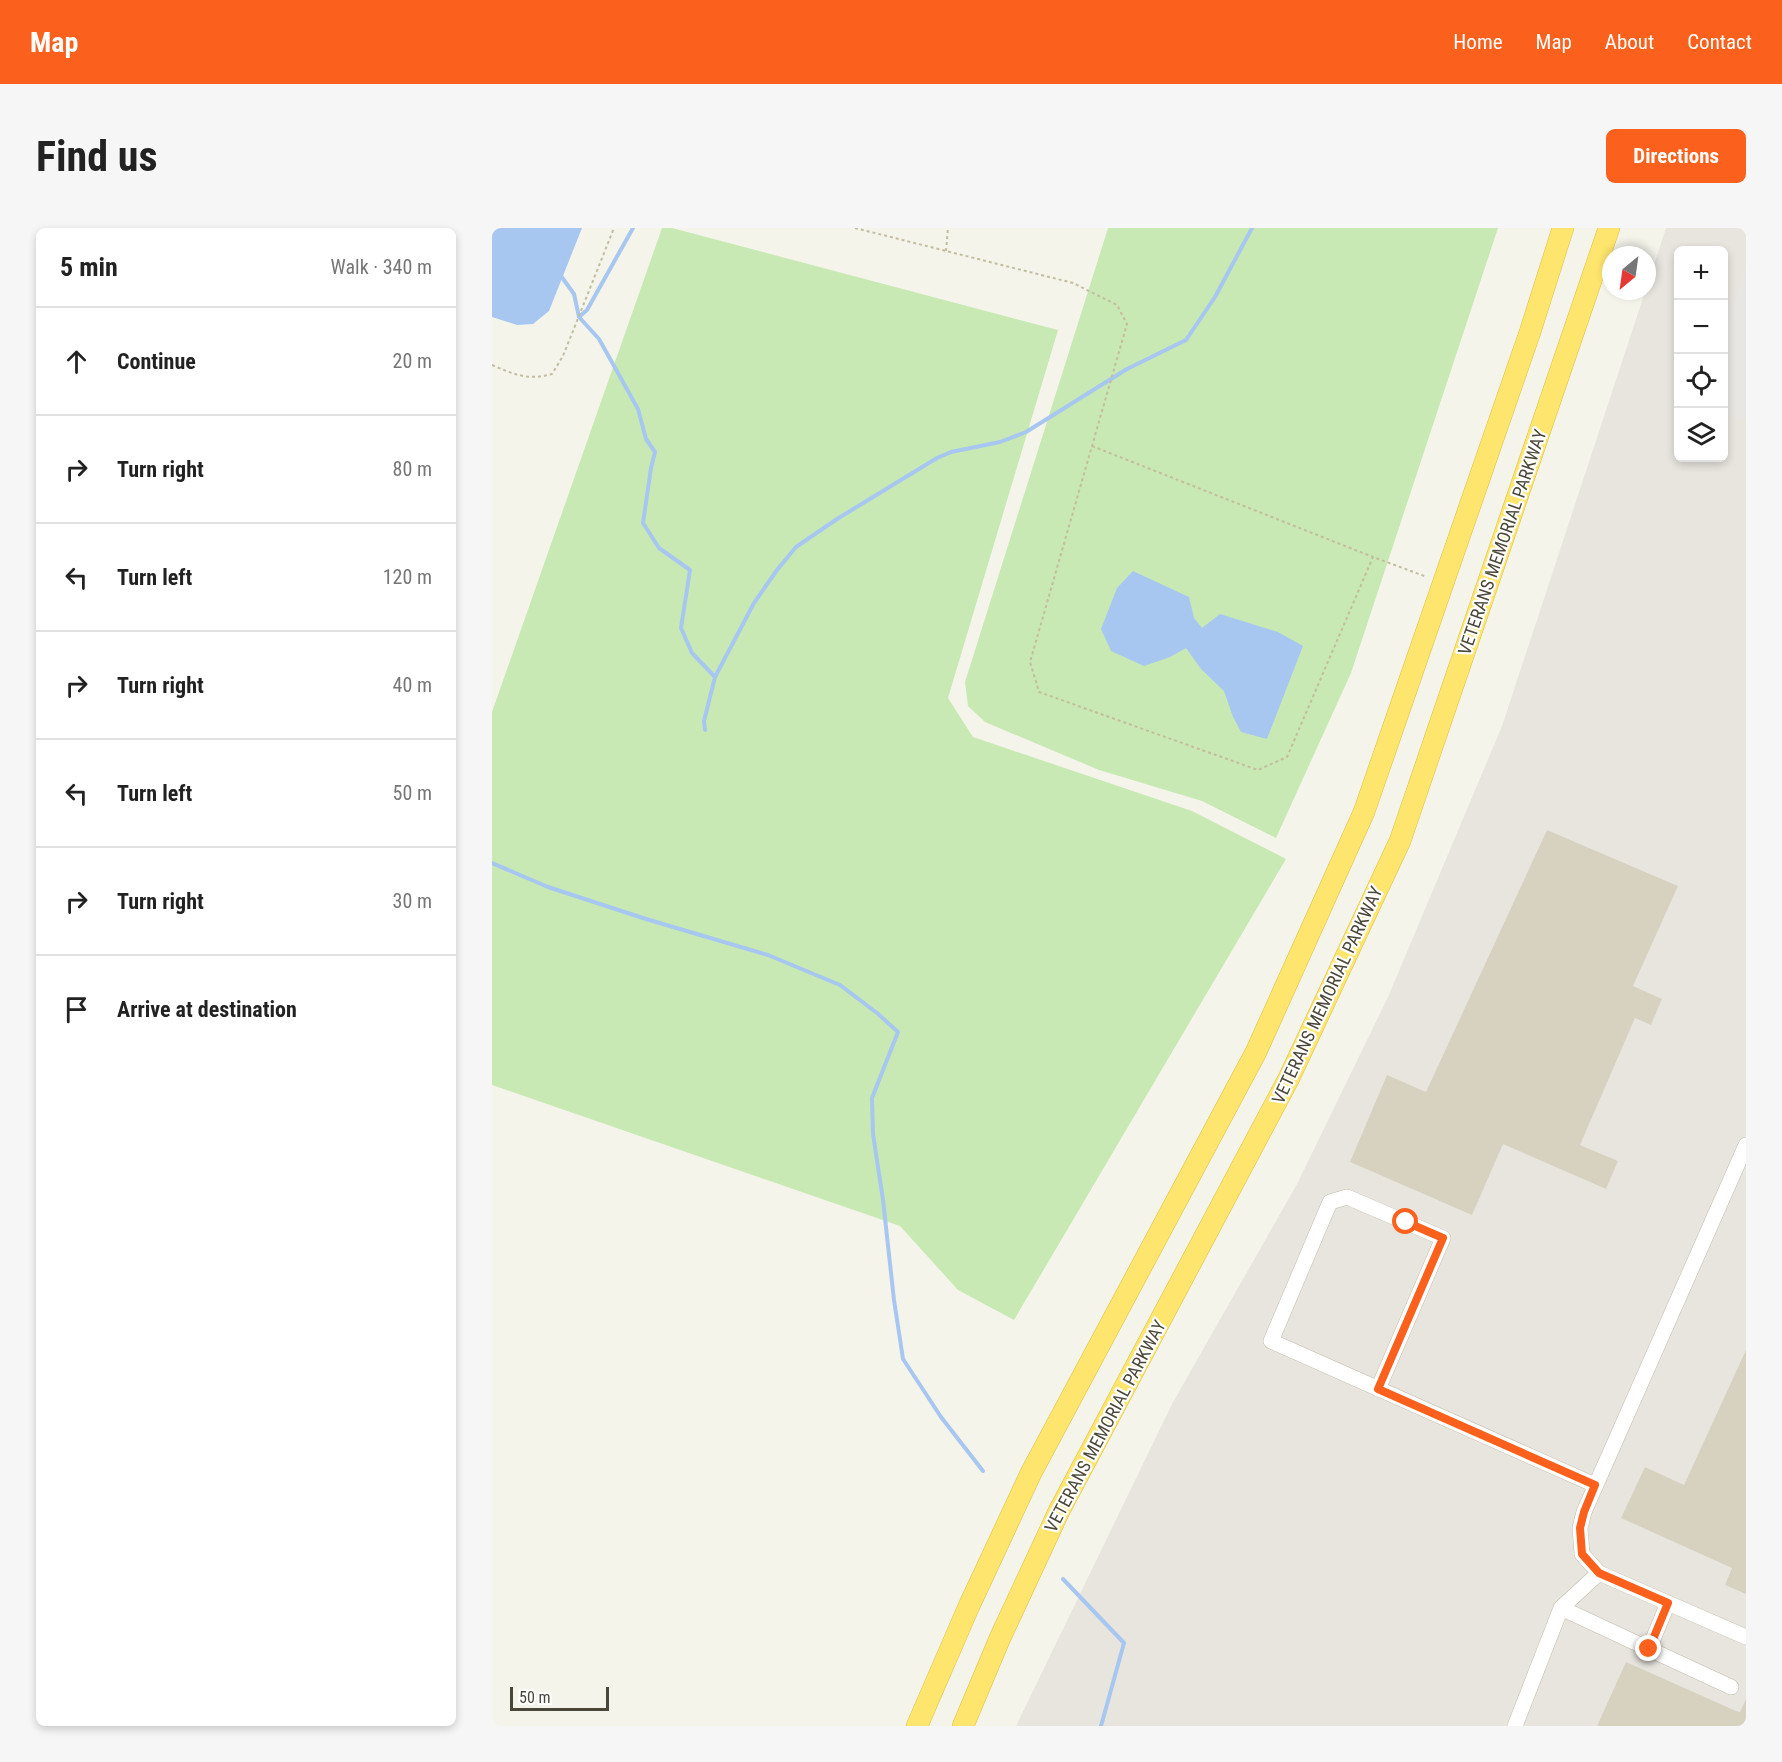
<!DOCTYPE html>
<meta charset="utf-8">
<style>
:root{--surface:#fff;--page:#f6f6f6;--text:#222;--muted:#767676;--line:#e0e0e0;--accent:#fb611c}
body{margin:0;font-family:"Roboto Condensed",sans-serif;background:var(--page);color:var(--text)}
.controls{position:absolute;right:18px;top:18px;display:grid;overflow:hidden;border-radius:9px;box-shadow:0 3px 9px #0003}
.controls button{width:54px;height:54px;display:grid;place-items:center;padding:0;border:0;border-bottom:2px solid var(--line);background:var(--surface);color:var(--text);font:30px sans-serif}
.compass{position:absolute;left:1110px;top:18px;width:54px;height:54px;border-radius:50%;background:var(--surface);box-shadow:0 3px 9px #0003;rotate:209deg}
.scale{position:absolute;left:18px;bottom:15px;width:99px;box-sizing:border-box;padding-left:6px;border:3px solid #4a4638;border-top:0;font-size:16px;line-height:21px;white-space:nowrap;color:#4a4638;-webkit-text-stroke:4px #fff;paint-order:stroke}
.stop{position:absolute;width:18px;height:18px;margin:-14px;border:4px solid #fb611c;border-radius:50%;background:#fff}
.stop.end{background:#fb611c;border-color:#fff;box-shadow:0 2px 6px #0008}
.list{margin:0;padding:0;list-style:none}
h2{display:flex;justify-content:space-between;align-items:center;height:78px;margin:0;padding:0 24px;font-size:26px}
h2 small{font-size:20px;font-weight:400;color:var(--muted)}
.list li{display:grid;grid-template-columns:39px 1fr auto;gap:18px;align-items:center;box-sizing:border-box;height:108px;padding:0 24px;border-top:2px solid var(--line)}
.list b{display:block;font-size:22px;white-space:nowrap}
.list em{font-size:20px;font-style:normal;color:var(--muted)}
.icon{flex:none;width:33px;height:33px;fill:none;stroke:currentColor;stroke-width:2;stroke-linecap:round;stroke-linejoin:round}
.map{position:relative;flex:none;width:1254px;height:1498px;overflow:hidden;border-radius:9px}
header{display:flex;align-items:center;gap:36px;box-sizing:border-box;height:84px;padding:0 30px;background:var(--accent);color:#fff}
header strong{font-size:28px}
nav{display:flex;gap:33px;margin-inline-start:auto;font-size:21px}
.intro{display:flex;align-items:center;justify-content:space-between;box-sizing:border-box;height:144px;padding:0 36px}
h1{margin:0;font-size:42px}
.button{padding:15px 27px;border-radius:9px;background:var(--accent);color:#fff;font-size:21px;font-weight:700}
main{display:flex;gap:36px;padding:0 36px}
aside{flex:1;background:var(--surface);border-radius:9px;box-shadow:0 3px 9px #0003}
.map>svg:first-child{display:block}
.industrial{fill:#e8e5df;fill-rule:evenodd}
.green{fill:#c8e9b4}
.parking{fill:#e7e6e2}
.water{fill:#a7c7f1}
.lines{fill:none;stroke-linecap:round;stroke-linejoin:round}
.stream{stroke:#a7c7f1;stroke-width:4}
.building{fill:#d7d2c0}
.minor-casing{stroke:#c1bdad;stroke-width:16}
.highway-casing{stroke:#dfbd3b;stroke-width:22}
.path{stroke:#c3bc9e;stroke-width:2;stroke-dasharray:3 3;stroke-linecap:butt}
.minor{stroke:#fff;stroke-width:15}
.highway{stroke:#fee56d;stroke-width:21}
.route{stroke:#fb611c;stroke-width:8}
.labels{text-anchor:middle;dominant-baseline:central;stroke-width:4.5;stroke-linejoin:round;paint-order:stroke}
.street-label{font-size:18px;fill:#4a4638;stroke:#fff}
</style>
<header>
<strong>Map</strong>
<nav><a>Home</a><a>Map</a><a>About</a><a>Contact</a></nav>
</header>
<div class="intro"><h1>Find us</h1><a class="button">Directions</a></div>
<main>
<aside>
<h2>5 min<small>Walk · 340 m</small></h2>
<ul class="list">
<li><svg class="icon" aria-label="ahead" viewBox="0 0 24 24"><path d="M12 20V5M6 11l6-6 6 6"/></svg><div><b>Continue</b></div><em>20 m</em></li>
<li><svg class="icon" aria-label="right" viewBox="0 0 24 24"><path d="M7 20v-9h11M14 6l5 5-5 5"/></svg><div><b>Turn right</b></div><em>80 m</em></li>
<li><svg class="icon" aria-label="left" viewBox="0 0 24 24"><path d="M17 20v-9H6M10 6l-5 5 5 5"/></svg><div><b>Turn left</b></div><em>120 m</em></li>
<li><svg class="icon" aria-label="right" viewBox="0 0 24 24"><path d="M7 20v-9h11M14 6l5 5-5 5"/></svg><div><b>Turn right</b></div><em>40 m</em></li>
<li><svg class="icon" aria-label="left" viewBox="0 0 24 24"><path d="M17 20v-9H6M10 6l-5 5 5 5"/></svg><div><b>Turn left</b></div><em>50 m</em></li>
<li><svg class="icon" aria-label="right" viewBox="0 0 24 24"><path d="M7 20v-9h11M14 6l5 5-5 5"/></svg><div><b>Turn right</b></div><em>30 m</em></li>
<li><svg class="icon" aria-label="arrive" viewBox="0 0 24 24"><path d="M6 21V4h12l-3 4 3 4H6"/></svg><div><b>Arrive at destination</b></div></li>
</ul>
</aside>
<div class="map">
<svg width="1254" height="1498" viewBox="0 0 1254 1498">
<rect width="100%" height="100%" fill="#f5f4eb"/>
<path class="industrial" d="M1174,0H1254V1498H524L680,1176L805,956L896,769L1010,498ZM1186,22H1232V230H1186Z"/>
<path class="green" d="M170,0H180L566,102L456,470L481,509L700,583L794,631L522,1092L466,1062L408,998L0,857V484Z
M616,0H1006L859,445L784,610L710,573L607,542L493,494L476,478L473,454Z"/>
<path class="parking" d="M1254,39V193L1232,186V103Z"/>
<path class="water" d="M0,0H90L57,83L41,96L25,97L0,89Z
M641,343L697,369L702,390L710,400L728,386L786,404L811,418L775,511L749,504L741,489L732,463L709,441L694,420L678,429L652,438L619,423L609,401L625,360Z"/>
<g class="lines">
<path class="stream" d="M69,48L82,66L87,89L107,111L146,181L154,211L163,224L159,240L151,295L167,320L198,342L189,400L200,425L223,449
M87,89L95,82L141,0
M213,502L212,493L223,449L262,375L285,342L304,319L345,291L445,230L459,224L508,214L534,204L635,141L694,112L723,69L760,0
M0,635L56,659L154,691L276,727L348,757L385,785L406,804L380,870L381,906L391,972L402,1072L411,1131L449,1189L491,1243
M571,1351L632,1415L609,1498"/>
</g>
<path class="building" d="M1055,602L1186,658L1141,758L1170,771L1159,797L1143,790L1088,917L1126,933L1114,961L1011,916L980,987L858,934L895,847L934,864Z
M1254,1122V1366L1233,1357L1240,1340L1129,1290L1153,1239L1192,1257Z
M1134,1434L1244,1483L1248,1484L1254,1471V1498H1105Z"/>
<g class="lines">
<defs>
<path id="minor" d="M1254,917L1092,1284L1088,1300L1090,1326L1107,1345L1254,1409
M886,1161L951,1010L855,969L838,974L779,1113L1103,1257
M1176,1375L1157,1421L1239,1459
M1069,1380L1107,1345
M1023,1498L1069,1380L1157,1421"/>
<path id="highway" d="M425,1498L477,1378L539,1245L764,824L872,584L1038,104L1071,0
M471,1498L508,1410L567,1283L797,850L908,613L1117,0"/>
</defs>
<use href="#minor" class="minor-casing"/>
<use href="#highway" class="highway-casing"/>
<path class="path" d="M363,0L581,55L625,77L635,96L538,434L547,464L766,542L795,529L881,329L935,349
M454,23L456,0
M0,137C21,146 36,153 60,146L71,128L122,0
M600,218L881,329"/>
<use href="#minor" class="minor"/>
<use href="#highway" class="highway"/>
</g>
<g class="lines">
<path class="route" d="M914,994L951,1010L886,1161L1103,1257L1092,1284L1088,1300L1090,1326L1107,1345L1176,1375L1157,1421"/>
</g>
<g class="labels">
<g class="street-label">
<text transform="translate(1010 314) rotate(-71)">VETERANS MEMORIAL PARKWAY</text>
<text transform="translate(835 767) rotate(-65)">VETERANS MEMORIAL PARKWAY</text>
<text transform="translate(613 1198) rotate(-62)">VETERANS MEMORIAL PARKWAY</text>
</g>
</g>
</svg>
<div class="controls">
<button>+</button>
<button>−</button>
<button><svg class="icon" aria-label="locate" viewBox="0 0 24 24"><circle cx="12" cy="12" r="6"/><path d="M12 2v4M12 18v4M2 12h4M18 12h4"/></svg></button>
<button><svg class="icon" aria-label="layers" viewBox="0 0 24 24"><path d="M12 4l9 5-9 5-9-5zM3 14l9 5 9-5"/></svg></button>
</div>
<svg class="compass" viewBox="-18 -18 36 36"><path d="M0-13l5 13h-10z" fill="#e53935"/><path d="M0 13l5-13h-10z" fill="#767676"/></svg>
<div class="scale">50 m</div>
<div class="stop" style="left:914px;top:994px"></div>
<div class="stop end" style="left:1157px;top:1421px"></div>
</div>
</main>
